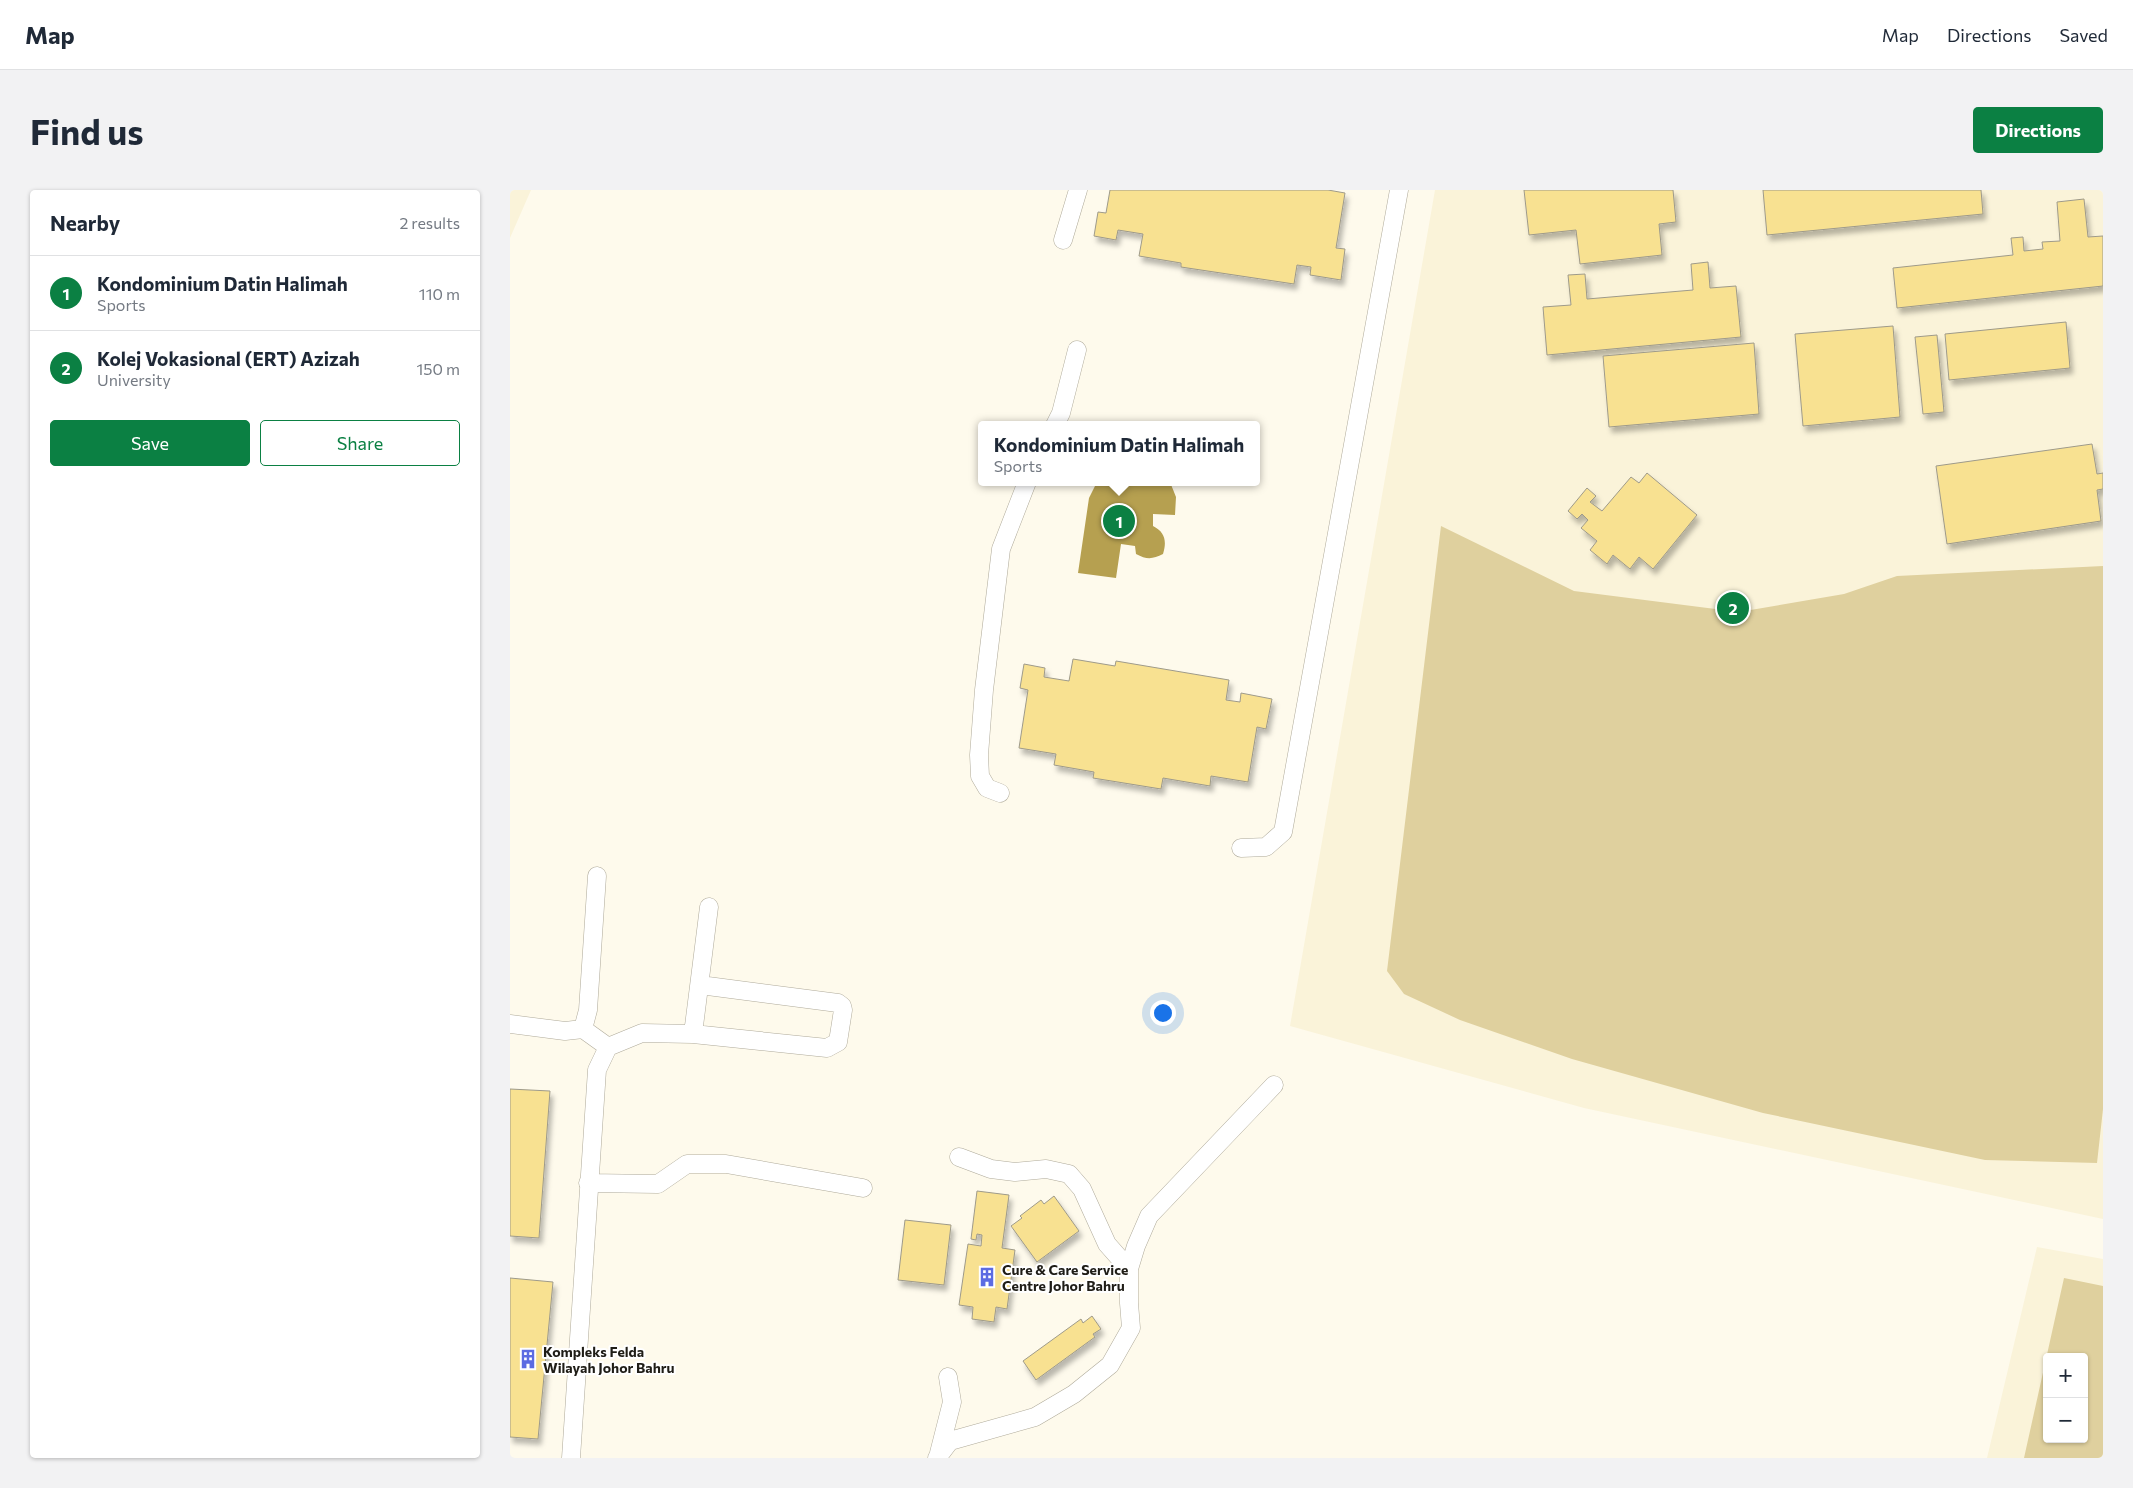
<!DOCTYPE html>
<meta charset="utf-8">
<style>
:root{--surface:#fff;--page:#f2f2f3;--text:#1f2937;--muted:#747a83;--line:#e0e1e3;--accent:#0b8043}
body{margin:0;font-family:Commissioner,sans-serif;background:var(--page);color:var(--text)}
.controls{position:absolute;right:15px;bottom:15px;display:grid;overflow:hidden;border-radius:5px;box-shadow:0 1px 4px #0004}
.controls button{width:45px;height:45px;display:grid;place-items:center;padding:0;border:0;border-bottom:1px solid var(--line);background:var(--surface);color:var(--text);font:25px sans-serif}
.you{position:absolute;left:652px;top:822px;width:18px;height:18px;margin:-12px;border:4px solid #fff;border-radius:50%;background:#1a73e8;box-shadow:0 0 0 8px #1a73e833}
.badge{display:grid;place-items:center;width:32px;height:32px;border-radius:50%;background:var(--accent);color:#fff;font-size:16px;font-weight:700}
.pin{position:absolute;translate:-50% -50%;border:2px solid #fff;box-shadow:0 1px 5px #0006}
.popup{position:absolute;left:468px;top:231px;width:282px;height:65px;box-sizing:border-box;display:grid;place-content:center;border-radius:5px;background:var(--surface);filter:drop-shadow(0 1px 4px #0005);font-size:16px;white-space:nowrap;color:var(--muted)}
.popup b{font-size:19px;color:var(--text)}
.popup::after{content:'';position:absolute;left:50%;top:100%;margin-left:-10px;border:10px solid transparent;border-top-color:var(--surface)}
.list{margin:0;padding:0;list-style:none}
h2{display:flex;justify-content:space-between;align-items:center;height:65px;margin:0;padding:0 20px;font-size:21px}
h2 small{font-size:16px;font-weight:400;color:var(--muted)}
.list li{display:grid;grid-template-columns:32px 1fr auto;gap:15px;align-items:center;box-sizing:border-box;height:75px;padding:0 20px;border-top:1px solid var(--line)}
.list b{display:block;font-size:19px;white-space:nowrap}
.list p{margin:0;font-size:16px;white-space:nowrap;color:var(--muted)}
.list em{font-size:16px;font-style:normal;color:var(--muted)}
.actions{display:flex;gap:10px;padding:15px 20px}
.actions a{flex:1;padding:11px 0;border:1px solid var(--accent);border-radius:5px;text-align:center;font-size:18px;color:var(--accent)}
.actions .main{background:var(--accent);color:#fff}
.map{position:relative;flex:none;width:1593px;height:1268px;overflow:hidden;border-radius:5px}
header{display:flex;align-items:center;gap:30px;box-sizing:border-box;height:70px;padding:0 25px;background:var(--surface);border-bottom:1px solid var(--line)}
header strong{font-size:24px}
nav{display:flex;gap:28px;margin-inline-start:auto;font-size:18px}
.intro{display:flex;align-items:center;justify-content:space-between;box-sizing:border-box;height:120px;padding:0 30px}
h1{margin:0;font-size:35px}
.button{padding:12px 22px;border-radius:5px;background:var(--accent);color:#fff;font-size:18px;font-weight:700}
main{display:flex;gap:30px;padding:0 30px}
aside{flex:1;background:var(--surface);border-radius:5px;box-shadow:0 1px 4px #0004}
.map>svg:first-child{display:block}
.built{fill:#faf3d9;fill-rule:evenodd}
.green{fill:#dfd09e;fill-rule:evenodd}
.water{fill:#b6a050}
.building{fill:#f8e191;stroke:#9e9a8a;filter:url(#shadow)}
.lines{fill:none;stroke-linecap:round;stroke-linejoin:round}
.lane-casing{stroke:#afaa9a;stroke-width:19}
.lane{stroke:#fff;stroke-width:18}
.labels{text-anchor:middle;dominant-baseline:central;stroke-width:4;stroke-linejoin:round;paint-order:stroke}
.poi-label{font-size:14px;font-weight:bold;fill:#1f1d17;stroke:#fff;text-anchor:start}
</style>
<header>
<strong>Map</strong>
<nav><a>Map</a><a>Directions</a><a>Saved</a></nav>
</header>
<div class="intro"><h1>Find us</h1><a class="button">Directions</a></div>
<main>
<aside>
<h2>Nearby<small>2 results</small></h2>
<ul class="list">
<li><span class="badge">1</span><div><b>Kondominium Datin Halimah</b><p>Sports</p></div><em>110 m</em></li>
<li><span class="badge">2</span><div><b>Kolej Vokasional (ERT) Azizah</b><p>University</p></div><em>150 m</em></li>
</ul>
<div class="actions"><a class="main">Save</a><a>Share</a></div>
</aside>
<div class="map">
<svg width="1593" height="1268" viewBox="0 0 1593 1268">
<defs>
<filter id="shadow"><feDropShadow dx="3" dy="5.5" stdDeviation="2.5" flood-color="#0004"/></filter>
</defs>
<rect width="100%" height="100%" fill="#fefaec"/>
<path class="built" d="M0,0H21L0,48Z
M925,0H1593V1029L1074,918L780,836Z
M1527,1057L1593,1069V1268H1477ZM1537,1167H1574V1249H1537Z"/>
<path class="green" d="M931,336L1064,401L1229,422L1334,404L1387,386L1593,376V919L1587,973L1475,970L1253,923L1062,869L950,830L894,804L877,781Z
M1554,1088L1593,1096V1268H1514ZM1537,1167H1574V1249H1537Z"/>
<path class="water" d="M587,292H660L666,307L665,325L643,324V336C655,342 657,351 653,364C643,369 637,370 626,364L625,356L611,354L606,388L568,383L579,308Z"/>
<path class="building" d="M600,0H818L835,3L826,58L835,59L831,90L800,85L801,77L787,75L784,94L671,77V73L629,66L633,44L608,40L606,50L584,46L588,22L596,23Z
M1014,0H1163L1166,32L1149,34L1152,65L1070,74L1066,40L1019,45Z
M1253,0H1471L1473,24L1257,45Z
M1574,9L1578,47L1593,46V96L1387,118L1383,78L1503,65L1501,48L1513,47L1514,61L1533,59L1532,52L1550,51L1547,12Z
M1198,72L1200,98L1226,96L1231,147L1037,165L1033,117L1061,115L1058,85L1075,84L1077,109L1183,100L1181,74Z
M1556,132L1560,178L1439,190L1435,144Z
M1383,136L1390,227L1293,236L1285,144Z
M1427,145L1434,222L1413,224L1405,147Z
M1244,153L1249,224L1099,237L1093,166Z
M1582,254L1587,284L1593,283V299L1587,300L1591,331L1437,354L1426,276Z
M1137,283L1187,325L1143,379L1129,367L1120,379L1103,365L1097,374L1080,360L1087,351L1071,338L1078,330L1072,324L1067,329L1058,321L1077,298L1086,306L1080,312L1092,321L1121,287L1129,293Z
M563,469L605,476L606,471L719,490L716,510L730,512L731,503L762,509L756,539L747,537L738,592L701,586L700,596L653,588L651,599L583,588L584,582L544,575L546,564L509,558L518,500L510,498L514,474L535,478L534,487L559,491Z
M0,899L40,901L29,1048L0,1046Z
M467,1001L499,1005L492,1058L505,1060L497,1119L486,1117L484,1132L462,1129L463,1117L449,1115L458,1054L471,1056L472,1045L467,1044L466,1050L461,1049Z
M544,1006L569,1041L527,1072L501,1036L512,1028L510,1026L531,1010L534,1014Z
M395,1030L441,1035L434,1095L388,1090Z
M0,1088L43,1092L28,1249L0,1247Z
M582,1126L591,1139L583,1144L585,1147L526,1190L513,1171L571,1129L573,1133Z"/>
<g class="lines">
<defs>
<path id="lane" d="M553,50L568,0
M545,235L551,223L567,160
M490,603L477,598L470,586L469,565L474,500L491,359L517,292
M731,658L756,657L773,642L889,0
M87,686L78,820L73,839L98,857
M0,834L55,841L73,839
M183,844L199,717
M449,967L481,979L505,982L536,979L559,984L572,999L597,1054L619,1079
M78,993L148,994L177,974H216L353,998
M429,1263L442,1212L438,1187
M61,1268L87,880L98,857L132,843L183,844L317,858L328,852L333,820L332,816L328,813L190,795
M427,1268L440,1251L525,1227L564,1204L600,1175L621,1138L619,1113V1079L626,1056L639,1026L764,895"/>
</defs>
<use href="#lane" class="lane-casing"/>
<use href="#lane" class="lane"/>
</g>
<defs>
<symbol id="building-bare" viewBox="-9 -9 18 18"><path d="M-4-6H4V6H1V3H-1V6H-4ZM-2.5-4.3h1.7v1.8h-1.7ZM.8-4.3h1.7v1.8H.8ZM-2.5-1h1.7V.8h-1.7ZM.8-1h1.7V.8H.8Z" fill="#5c6be2" stroke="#fff" stroke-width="2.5" paint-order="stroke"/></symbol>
</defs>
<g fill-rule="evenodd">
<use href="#building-bare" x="463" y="1073" width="28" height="28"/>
<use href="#building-bare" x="4" y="1155" width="28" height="28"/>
</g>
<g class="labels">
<g class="poi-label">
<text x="492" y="1079">Cure &amp; Care Service<tspan x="492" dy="16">Centre Johor Bahru</tspan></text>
<text x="33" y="1161">Kompleks Felda<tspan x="33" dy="16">Wilayah Johor Bahru</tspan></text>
</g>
</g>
</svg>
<div class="controls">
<button>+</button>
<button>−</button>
</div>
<div class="you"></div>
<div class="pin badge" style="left:609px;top:331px">1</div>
<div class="popup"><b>Kondominium Datin Halimah</b>Sports</div>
<div class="pin badge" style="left:1223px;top:418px">2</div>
</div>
</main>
